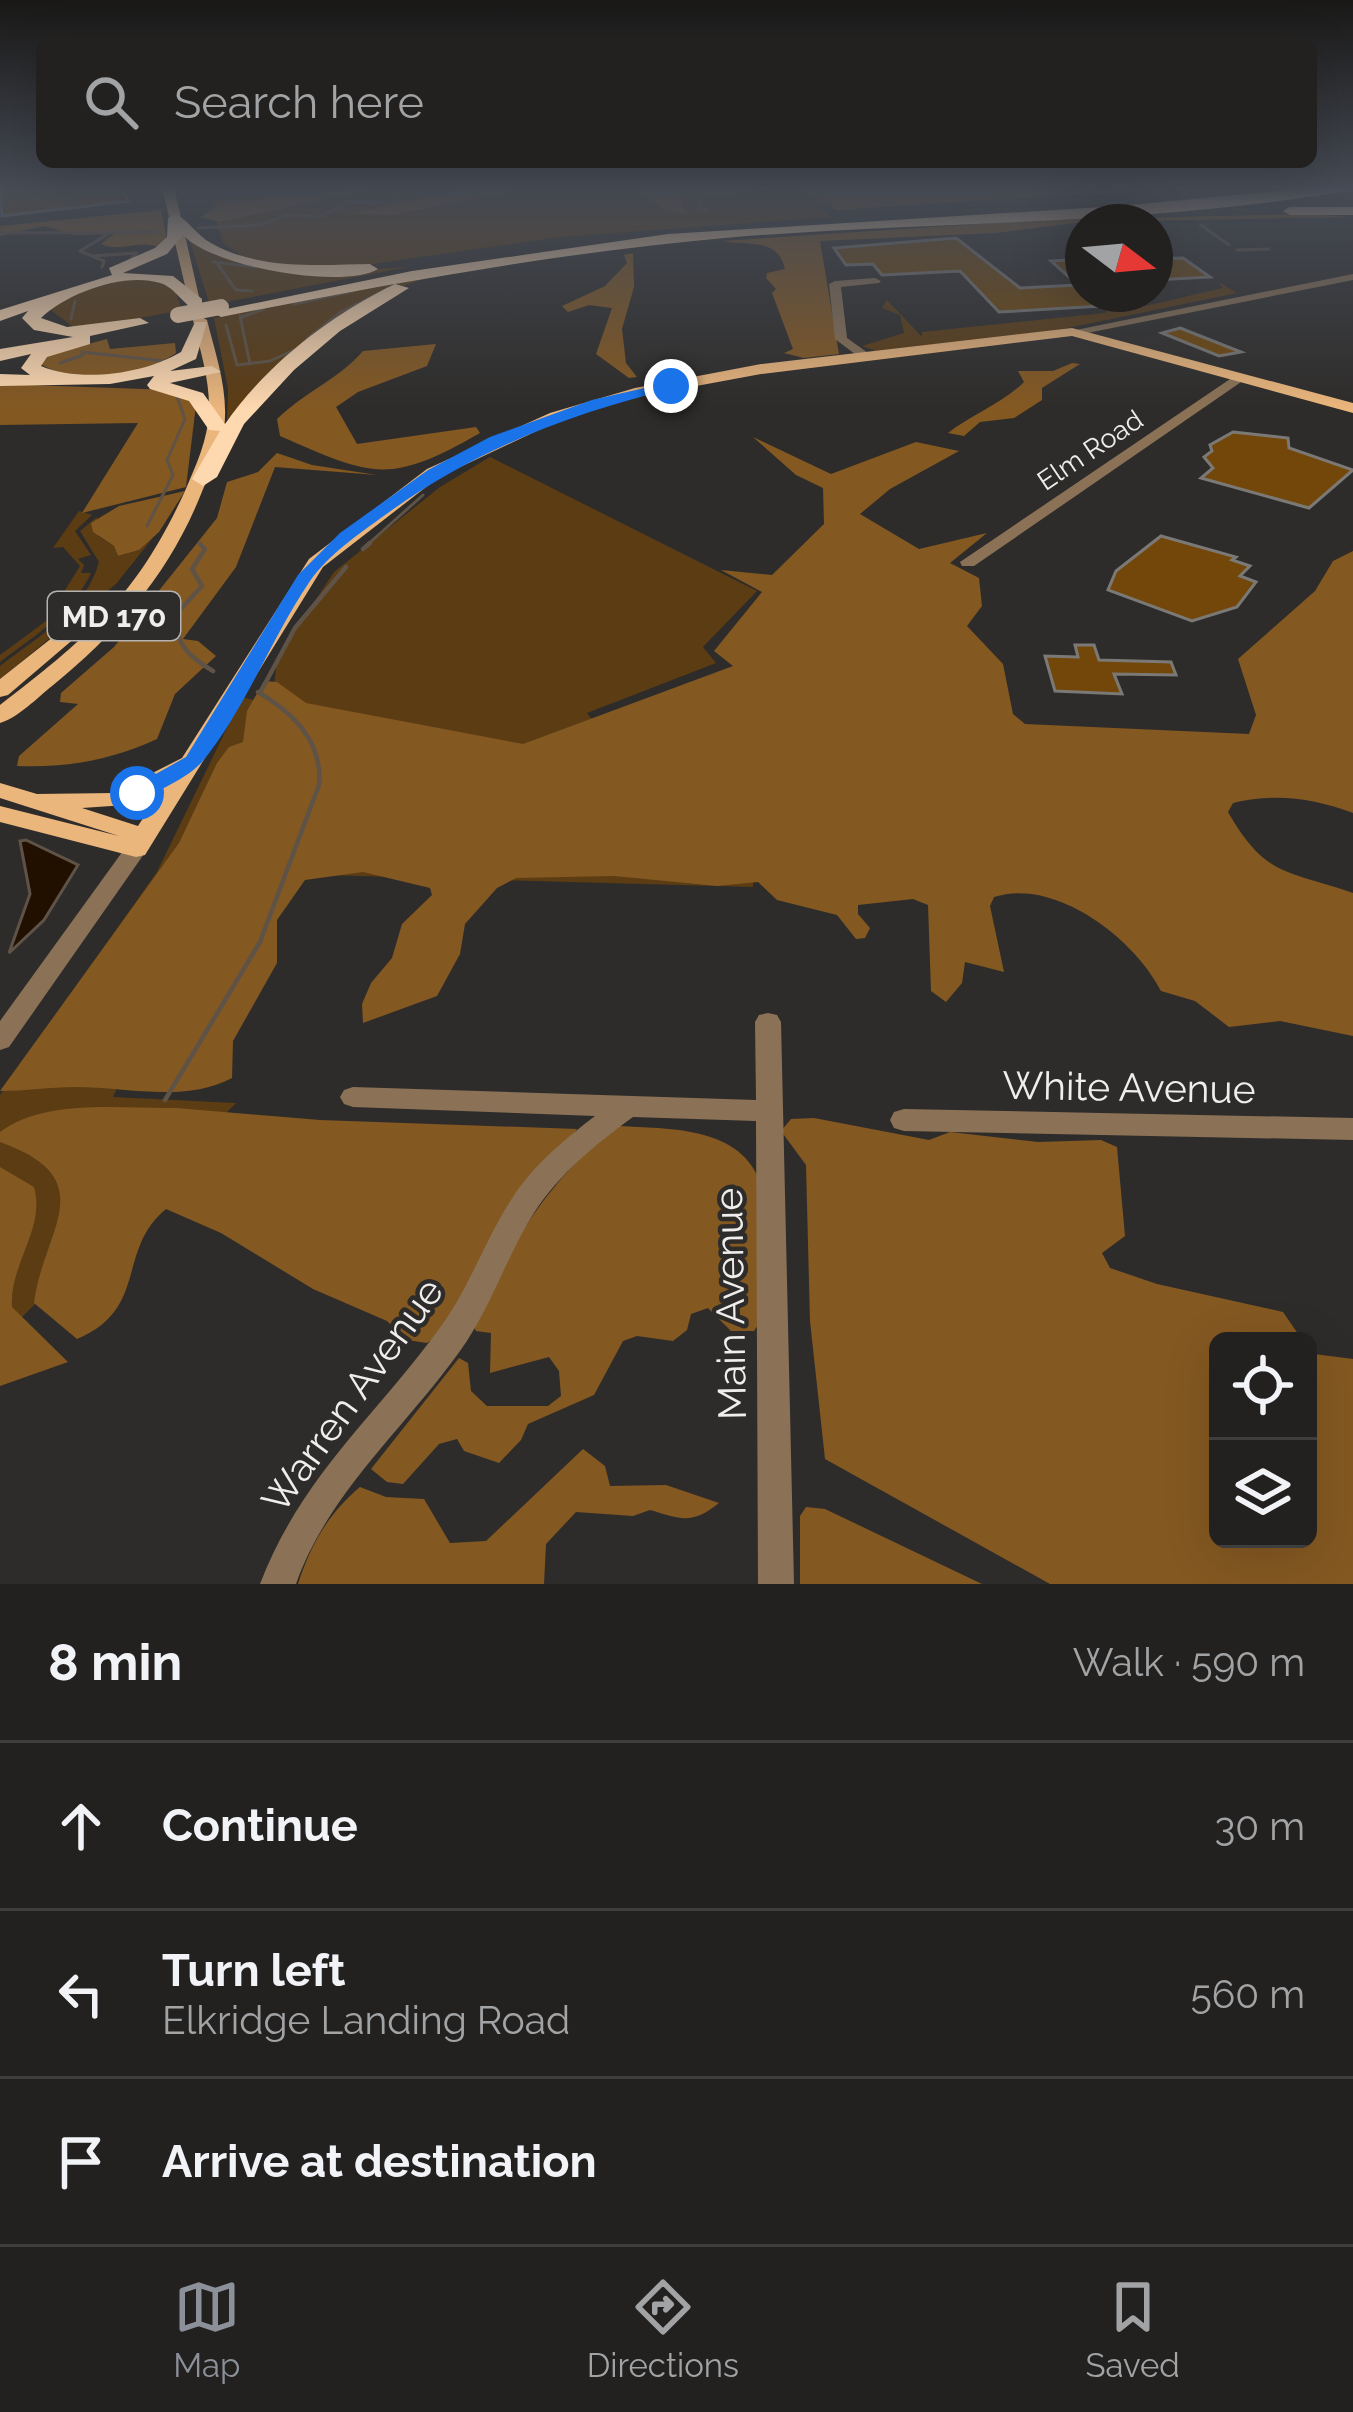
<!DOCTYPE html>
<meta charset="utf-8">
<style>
:root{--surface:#222120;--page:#2a2929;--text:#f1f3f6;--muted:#a2a3a5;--line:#3f3e3e;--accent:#8c9099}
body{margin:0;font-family:Raleway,sans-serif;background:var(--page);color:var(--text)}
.controls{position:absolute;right:36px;bottom:36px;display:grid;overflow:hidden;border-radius:18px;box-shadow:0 12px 48px #0002}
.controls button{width:108px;height:108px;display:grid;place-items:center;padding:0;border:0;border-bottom:3px solid var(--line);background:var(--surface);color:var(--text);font:60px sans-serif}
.compass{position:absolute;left:1065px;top:204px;width:108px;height:108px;border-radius:50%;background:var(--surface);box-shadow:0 12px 48px #0002;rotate:106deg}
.stop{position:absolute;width:36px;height:36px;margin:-27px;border:9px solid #1a73e8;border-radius:50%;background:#fff}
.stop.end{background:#1a73e8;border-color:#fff;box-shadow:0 3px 12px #0008}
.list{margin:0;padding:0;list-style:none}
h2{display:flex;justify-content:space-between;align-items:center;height:156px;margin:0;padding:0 48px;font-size:51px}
h2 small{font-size:39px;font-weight:400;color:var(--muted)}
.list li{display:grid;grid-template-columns:78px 1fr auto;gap:36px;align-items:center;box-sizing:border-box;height:168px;padding:0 48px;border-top:3px solid var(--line)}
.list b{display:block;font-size:45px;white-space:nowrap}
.list p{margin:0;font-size:39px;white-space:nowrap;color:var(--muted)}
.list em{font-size:39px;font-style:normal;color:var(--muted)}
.icon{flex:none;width:66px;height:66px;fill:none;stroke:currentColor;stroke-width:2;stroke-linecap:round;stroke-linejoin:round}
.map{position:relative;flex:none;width:1353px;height:1584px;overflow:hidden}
.search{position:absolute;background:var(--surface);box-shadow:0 12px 48px #0002;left:36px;right:36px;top:36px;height:132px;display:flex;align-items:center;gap:30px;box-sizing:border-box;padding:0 42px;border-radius:18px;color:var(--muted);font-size:45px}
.sheet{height:660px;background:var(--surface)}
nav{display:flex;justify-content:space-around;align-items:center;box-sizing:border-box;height:168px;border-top:3px solid var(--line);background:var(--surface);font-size:33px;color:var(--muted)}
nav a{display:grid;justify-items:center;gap:6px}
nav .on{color:var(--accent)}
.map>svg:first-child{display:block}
.green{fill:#5c3c13}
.forest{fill:#845821}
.water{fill:#211000;stroke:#5f5347;stroke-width:3}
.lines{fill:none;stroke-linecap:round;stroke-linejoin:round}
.stream-far1{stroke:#5f5347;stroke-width:3}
.stream{stroke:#5f5347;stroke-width:4.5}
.building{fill:#724709;stroke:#7b7976;stroke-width:3}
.minor{fill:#8b7256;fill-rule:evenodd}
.major{fill:#ebb67c;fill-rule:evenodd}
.highway{fill:#fed8af;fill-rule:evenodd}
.highway-bridge{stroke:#fed8af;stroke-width:16}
.route{fill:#1a73e8}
.labels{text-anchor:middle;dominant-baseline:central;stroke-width:9;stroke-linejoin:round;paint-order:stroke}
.far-street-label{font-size:27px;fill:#f0eeed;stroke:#2e2c2a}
.shield{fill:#2e2c2a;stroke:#b6b4b2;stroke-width:3}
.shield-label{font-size:30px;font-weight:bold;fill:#f0eeed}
.near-street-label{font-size:39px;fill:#f0eeed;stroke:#2e2c2a}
</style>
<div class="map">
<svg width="1353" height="1584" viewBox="0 0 1353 1584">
<rect width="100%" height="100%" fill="#2e2c2a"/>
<path class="green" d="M330,187H1137L819,207L831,217L561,237L365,265L362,270L408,267L210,305L189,239L215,256L243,257L223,243L211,199Z
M444,272L386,292L227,420L228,389L214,318Z
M140,277L174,287L182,310L77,330L47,307L101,284Z
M1219,282L1237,293L1053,331L876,351L862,346L904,333L900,315L882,308L887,300L922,337V332L1105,313L1109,307L1145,306L1223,288Z
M490,457L757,591L703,647L716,663L587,713L596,725L753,728V887L214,872L113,1097L236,1103L0,1339V1095L157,872L242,697L272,705L277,659L334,572L440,487Z
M79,511L92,515L75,531L91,555L78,559L84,565L81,573H91C73,612 33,637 0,662V655L46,621L80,566L63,547L53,548Z
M102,513L97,517L98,536L114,546L118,556L139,550L167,520L116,584L0,679V666C36,638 87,609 99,562L80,531Z"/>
<path class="forest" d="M375,187H407L353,193L219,222L201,217L220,204Z
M472,187H534L391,215L349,214Z
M632,187H765L767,189L683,201L681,206L689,215L661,207Z
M788,187H1197L835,210L830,202Z
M161,210L167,239L158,247C138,239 121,253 101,244L114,234L74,235L44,226L0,236V226Z
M1305,214L1349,217L1083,222L995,233L820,241L839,354L804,358L784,353L793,349L772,293L776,289L766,278L767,273L785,269C778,237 747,246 722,241L1041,220Z
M633,253L634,287L622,329L626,363L637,377L629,378L596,354L612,308L589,305L568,312L562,306L605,286L627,263L624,255Z
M107,339L110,349L175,343L176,353C146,375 71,386 39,363L44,356Z
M436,344L427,366L358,392L336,407L357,444L476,427L480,433C388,486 372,476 280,436L277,419C306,391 339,379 363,351Z
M1072,363L1080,364L1042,388V400L1014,418L980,422L964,436L948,433C971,415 1003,403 1024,382L1018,371H1053Z
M0,384L172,390L196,405L186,487L82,513L138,423L0,425Z
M753,437L831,474L916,442L959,451L890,489L860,514L919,549L987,533L950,563L979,578L982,606L967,626L1003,664L1013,714L1025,724L1249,734L1256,715L1238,659L1315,591L1333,561L1353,551V813C1313,798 1275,793 1233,803L1228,812C1266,878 1287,870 1353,893V1036L1280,1021L1229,1027L1195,1001L1161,991C1135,939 1055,877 994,897L990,906L1004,972L965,962L962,983L946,1002L931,991L928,905L913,899L858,905V914L870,928L865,938L856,939L837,915L777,900L758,882L717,886L614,876L516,878L497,888L465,924L460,954L437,996L363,1023L362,1004L371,983L392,958L402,924L432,895L430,888L363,872L305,880L277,920V963L233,1041L232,1078C185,1103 126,1087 75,1087C50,1087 25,1091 0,1091L179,843L217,763L229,747L243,742L247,711L264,681L277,682L306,703L523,744L733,666L714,651L762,592L721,570L772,575L824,524L823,488L796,475Z
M277,453L312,465L377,475L275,467L236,567L183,639L198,641L216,656L175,694L157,739C112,760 66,768 17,766L19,756L78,704L60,702L61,693L114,647L217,518L227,482L258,472Z
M185,491L159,532L139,550L118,556L114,546L93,532L91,523L119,506Z
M176,1108L320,1120L577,1129L443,1332L427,1343L407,1340L387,1321L313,1289L221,1233L166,1209C116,1250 149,1309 77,1339L34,1303C43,1229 105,1180 0,1142V1132C46,1098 121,1109 176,1108Z
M814,1118L929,1140L950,1132L1038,1142L1101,1140L1117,1147L1125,1236L1102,1253L1110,1268L1157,1284L1283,1312L1303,1341H1218V1539H1308V1348L1314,1354L1353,1359V1584H1050L825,1459L810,1321L806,1165L781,1131L791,1119Z
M619,1126C668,1129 737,1126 759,1179L762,1319L754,1331H731L708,1308L691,1314L687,1330L673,1341L637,1336L623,1341L594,1395L528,1424L521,1440L499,1463L464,1451L457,1439L439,1444L403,1484L387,1482L371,1469L459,1358L468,1363L471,1391L487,1406H548L561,1396L559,1371L549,1357L490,1373L491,1333L476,1331L472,1324C509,1248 549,1176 619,1126Z
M0,1167L34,1187C46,1229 9,1264 12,1307L68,1362L0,1386Z
M583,1449L605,1466L610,1486L666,1485L719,1503C692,1525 681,1519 650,1510L633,1516L576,1512L546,1544L544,1584H298C311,1544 328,1514 360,1487L386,1497L424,1499L450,1543L486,1541Z
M806,1507L825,1509L982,1584H800V1516Z"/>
<path class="water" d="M26,840L78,865L44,920L9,953L30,894L20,841Z"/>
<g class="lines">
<path class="stream-far1" d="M683,187L688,188L678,196L700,200L699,207L707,211
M1033,187L1053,193
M1201,225L1229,245
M198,228L259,225L287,215L319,217L350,202L390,204L406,189L445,192L456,187
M0,233L157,232
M1237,250L1269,249
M93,256L137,253L131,259
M213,262L255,267
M218,265L236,290L252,291
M102,267L104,261L80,251L108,234
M294,304L353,291
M240,316L250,364
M242,317L264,309
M71,319L75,301
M226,325L237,365L270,361L294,350
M307,339L341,312L389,288
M82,352L164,361
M60,363L83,355
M147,526L173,475L167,460L185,419L177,397
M366,546L423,495"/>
<path class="stream" d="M200,544L205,549L192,569L202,586L176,614C175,644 188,656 213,671
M363,549L370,543
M260,693L295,628L346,567
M165,1100L260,942L319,785C323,741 293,713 258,692"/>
</g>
<path class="building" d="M0,187H120L129,201L2,216Z
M956,238L1020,288L1078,285L1051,261L1083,259V294H1126L1137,304L999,312L960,271L882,275L873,264L846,265L834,248Z
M1183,258L1210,277L1155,280V259Z
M1180,328L1241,352L1219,356L1162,333Z
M1233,432L1288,438L1289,448L1353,470L1309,508L1201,478L1213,468L1204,457L1212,451L1210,445Z
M1161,536L1236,557L1232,560L1250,566L1240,576L1256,582L1237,607L1192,621L1108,590L1116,571Z
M1075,645H1094L1099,660L1171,662L1176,675L1114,674L1122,694L1055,691L1045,656L1078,657Z"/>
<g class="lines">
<path class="minor" d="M1353,274V280L1072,336L1066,332Z
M875,278L881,281L879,283L841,287L847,338L868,353V359L863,360L835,339L829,284L835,281Z
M1239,373L1246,377L1244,380L974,566H962L960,562Z
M136,842L144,844L147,849L144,854L9,1047L0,1050V1021L128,844Z
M768,1013L777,1015L781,1022L794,1584H758L756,1121L633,1117C596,1144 559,1174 534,1213C506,1257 491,1308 460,1351C405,1428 328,1493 296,1584H260C301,1477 374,1418 439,1329C469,1289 484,1242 511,1200C532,1166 564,1140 595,1116L353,1107L344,1104L340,1097L344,1090L353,1087L756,1100L755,1022L759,1015Z
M904,1109L1353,1118V1140L904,1131L894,1128L890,1120L894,1112Z"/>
<path class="major" d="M162,187H174L202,310L190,307Z
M200,316L207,320C216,356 229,392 224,429C220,454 208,476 199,499C167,576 117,633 52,686C37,698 19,717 0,723V705C89,637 138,594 185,491C196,465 208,440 209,411C210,380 200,350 193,320Z
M1072,328L1353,403V413L1072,336L761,374L637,397L562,419L439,477L323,567L145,855L136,857L0,822V806L119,836L0,798V783L37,794L113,793L182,758L309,559L427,469L550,413L635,388L761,364ZM164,785L138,826L82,808L126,805Z
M110,592L120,598L117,602L8,695L0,697V679Z"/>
<path class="highway" d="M1318,187L1353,190C1149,225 940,221 735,237C562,252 391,283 221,317L212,312L412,271L668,234L1119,206Z
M1353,207V215H1290L1283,211L1290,207Z
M175,214C189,220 197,236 211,243C258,270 318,265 370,264L378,269C343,290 212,267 183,235L167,254L123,273L173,276L202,299V307H190C180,299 172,286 160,283C124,272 67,293 41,318L67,327L140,318L149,323L90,336V344L47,357L41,366C81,383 144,374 181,352L195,322H207L196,359L170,371L212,366L221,372L170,383L203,393L225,424C267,364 329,316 395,284L409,288L340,331L294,370L244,424L217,477L203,486L192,479L220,431L209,430L189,401L150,389L147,385L154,376L110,384L0,386V374L30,375L21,368L31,354L0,361V349L73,337L34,330L22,318L28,311L0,321V310L112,275L109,268L155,248L167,237L168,218Z"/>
<path class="highway-bridge" d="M178,315L221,307"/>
</g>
<linearGradient id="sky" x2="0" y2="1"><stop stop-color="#191817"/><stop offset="0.46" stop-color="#464b55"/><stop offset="1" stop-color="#464b55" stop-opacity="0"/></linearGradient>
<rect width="1353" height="409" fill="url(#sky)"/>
<path class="route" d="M671,382L675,388C568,414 475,450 385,515C359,534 329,554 310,581C271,638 246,709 202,762C190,776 149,799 131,797V788L186,757L298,575L340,533L428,470L490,437L592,400Z"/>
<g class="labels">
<g class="far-street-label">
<text transform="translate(1090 450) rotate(-34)">Elm Road</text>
</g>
<rect class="shield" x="48" y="592" width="132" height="48" rx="9"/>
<g class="shield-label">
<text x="114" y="616">MD 170</text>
</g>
<g class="near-street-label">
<text transform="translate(1129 1087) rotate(1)">White Avenue</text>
<text transform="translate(730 1304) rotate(-91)">Main Avenue</text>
<text transform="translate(352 1395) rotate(-54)">Warren Avenue</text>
</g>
</g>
</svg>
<div class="controls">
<button><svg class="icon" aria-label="locate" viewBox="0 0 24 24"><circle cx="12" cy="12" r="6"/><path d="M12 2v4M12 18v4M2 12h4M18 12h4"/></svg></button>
<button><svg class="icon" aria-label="layers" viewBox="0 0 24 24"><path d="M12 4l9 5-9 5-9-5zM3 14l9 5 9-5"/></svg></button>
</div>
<svg class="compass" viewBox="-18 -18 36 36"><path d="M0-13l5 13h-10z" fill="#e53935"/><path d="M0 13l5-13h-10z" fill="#a2a3a5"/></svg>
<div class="stop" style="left:137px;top:793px"></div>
<div class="stop end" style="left:671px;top:386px"></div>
<div class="search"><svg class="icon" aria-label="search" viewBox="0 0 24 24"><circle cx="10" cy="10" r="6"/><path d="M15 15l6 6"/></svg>Search here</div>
</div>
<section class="sheet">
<h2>8 min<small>Walk · 590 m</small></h2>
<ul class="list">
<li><svg class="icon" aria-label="ahead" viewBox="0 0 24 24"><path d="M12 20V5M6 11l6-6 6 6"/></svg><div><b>Continue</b></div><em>30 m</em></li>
<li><svg class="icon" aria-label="left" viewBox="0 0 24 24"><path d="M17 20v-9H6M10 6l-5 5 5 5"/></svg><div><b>Turn left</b><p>Elkridge Landing Road</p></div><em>560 m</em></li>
<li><svg class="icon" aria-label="arrive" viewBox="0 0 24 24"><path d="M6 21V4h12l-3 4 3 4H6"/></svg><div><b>Arrive at destination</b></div></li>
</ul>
</section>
<nav>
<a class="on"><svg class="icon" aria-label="map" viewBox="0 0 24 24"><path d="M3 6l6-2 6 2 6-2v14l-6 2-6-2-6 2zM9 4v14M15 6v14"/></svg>Map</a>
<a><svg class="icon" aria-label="directions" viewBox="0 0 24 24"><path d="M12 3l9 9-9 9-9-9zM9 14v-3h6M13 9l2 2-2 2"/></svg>Directions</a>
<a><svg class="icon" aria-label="saved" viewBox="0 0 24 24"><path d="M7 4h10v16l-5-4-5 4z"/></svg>Saved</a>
</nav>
